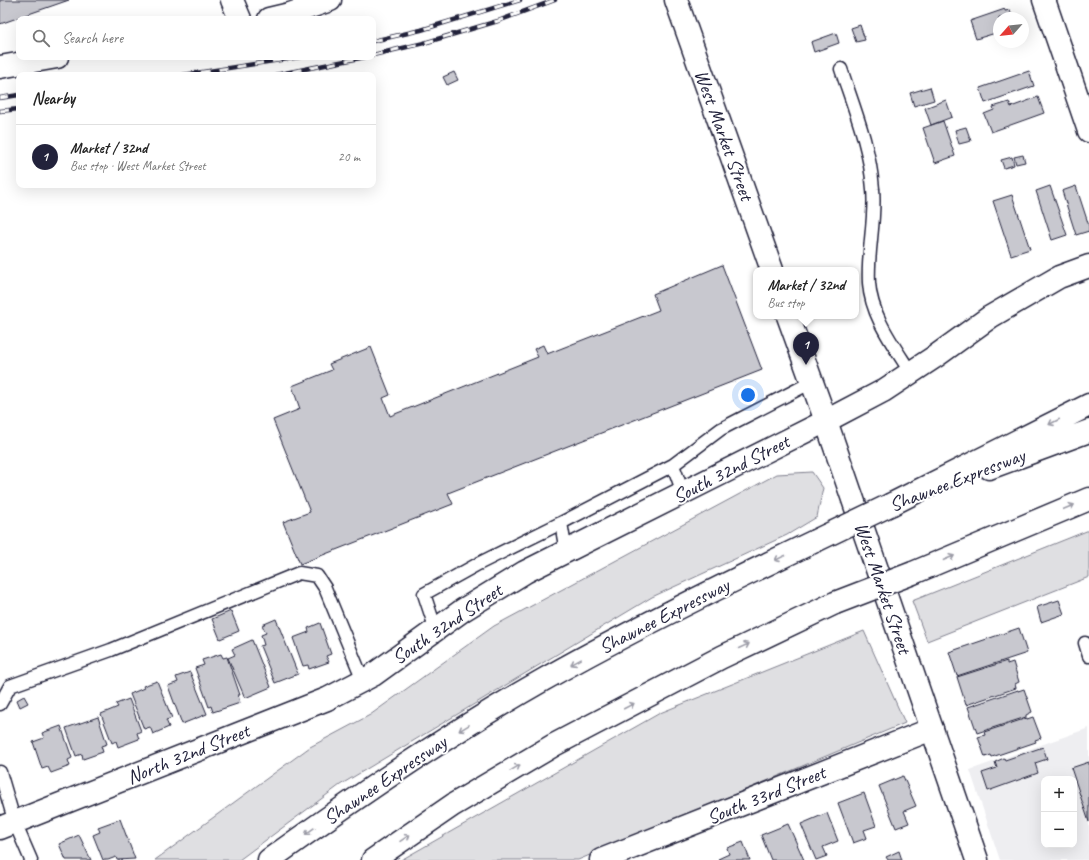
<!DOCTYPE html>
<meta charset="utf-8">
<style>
:root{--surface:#fff;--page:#f2f2f2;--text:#222;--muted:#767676;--line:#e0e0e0;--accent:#22223b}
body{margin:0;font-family:Caveat,sans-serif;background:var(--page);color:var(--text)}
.controls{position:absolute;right:12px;bottom:12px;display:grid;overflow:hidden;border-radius:8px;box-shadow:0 4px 16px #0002}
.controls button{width:36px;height:36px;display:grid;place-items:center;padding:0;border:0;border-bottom:1px solid var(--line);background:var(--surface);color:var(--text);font:20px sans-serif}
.compass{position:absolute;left:993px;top:12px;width:36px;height:36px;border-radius:50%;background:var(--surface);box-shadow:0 4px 16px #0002;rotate:243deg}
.you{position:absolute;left:748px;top:395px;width:14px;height:14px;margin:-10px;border:3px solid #fff;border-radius:50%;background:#1a73e8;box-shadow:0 0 0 6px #1a73e833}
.badge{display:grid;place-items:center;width:26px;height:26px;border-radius:50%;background:var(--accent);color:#fff;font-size:13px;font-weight:700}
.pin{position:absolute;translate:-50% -33px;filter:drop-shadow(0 1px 2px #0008)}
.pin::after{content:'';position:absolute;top:21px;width:14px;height:12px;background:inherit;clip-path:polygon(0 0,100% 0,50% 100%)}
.popup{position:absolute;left:753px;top:267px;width:106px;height:52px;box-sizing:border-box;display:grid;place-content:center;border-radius:8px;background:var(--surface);filter:drop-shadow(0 1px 3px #0005);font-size:13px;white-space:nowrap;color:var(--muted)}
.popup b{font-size:15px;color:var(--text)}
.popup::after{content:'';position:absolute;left:50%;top:100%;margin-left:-8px;border:8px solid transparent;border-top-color:var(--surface)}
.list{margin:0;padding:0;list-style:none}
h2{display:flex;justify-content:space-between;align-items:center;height:52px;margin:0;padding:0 16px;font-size:17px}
h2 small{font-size:13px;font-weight:400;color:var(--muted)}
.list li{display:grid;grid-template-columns:26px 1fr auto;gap:12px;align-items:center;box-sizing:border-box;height:64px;padding:0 16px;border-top:1px solid var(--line)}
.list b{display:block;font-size:15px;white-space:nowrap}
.list p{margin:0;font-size:13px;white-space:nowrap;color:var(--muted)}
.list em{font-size:13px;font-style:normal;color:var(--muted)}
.icon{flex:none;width:22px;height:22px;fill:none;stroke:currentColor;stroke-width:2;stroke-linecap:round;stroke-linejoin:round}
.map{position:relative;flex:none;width:1089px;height:860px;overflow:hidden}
.search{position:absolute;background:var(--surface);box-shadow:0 4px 16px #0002;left:16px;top:16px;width:360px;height:44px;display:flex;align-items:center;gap:10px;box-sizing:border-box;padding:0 14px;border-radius:8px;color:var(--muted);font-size:15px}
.panel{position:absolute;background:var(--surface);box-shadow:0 4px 16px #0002;left:16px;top:72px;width:360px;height:116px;border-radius:8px}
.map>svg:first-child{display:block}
.built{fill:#eeeef1;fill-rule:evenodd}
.green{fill:#dfdfe2;stroke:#80808e}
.building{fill:#c8c8cf;stroke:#22223b}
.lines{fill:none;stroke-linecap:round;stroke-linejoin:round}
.lane-casing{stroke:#22223b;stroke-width:15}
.street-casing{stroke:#22223b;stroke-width:25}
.secondary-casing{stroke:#22223b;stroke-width:25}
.highway-casing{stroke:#22223b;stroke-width:25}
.lane{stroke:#fff;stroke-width:12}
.street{stroke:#fff;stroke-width:22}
.secondary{stroke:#fff;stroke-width:22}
.highway{stroke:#fff;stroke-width:22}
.rail-casing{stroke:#22223b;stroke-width:4.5}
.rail{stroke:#fff;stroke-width:3;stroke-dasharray:9;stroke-linecap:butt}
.highway-bridge-casing{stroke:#22223b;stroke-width:25;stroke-linecap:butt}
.highway-bridge{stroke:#fff;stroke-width:22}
.oneway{stroke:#9c9ca7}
.labels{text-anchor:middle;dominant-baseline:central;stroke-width:4;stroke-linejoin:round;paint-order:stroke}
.street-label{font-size:20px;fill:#22223b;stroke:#fff}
</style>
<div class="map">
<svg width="1089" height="860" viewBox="0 0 1089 860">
<rect width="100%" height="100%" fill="#fff"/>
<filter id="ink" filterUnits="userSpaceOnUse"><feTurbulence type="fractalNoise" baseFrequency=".025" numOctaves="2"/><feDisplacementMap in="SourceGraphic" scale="8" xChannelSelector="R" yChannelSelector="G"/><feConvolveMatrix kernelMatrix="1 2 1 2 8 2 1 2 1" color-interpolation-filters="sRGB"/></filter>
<g filter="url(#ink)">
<path class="built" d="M1089,728V860H1000L970,770ZM1044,779H1074V845H1044Z"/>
<path class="green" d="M812,472L823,488L817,517L787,535L652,597L340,785L239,860H155L310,747L370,715L494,626L777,474Z
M1089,530V577L927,641L912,601Z
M864,631L905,723L578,860H401L660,713Z"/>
<path class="building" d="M0,0H69L0,24Z
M1005,9V11L1010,10L1013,18H999V32L976,39L970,21Z
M860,25L865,40L856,42L851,28Z
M836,33L839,43L814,52L811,42Z
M1029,71L1034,86L985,103L980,88Z
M454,72L458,80L447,85L443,77Z
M930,87L934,100L914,106L910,93Z
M1038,97L1044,113L991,132L984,114L994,110L993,107L1009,102L1011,107Z
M946,100L952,117L931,125L925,108Z
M943,121L955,156L935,163L923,128Z
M966,127L971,141L959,144L955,130Z
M1023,155L1025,162L1016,164L1014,157Z
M1012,157L1014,165L1004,168L1001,160Z
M1050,186L1067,235L1052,240L1036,191Z
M1076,186L1089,226V231L1076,235L1062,191Z
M1012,195L1030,249L1011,255L993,201Z
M722,265L762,370L448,493L453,504L300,564L283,522L310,512L273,420L300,409L292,386L332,370L329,364L371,347L390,395L383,398L390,416L538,357L534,349L543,345L547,354L659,310L653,294Z
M1059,600L1064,614L1041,622L1037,607Z
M231,611L239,631L220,639L212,619Z
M276,619L298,674L275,683L260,646L264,645L261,635L266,633L262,625Z
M320,623L331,654L326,656L329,662L309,669L308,665L303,666L293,638L309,632L308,628Z
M1019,628L1027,653L957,676L949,652Z
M252,640L271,687L245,698L228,658L235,655L232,649Z
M221,654L223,658L227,657L240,695H238L240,703L213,712L211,706L209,707L195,668L204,665L202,660Z
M1007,661V664L1013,662L1019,682L1015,684L1016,688L966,705L957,677Z
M190,672L207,714L182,724L168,686L178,682L176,677Z
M157,681L172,718L166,720L169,727L153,734L150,727L144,729L130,694L144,688L143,686Z
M1024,689L1032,712L1026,715V717L977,733L968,707L1018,690V691Z
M24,696L28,703L20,707L17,700Z
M129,699L141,731L137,733L139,739L118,747L116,741L112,743L101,714L118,707L116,704Z
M98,717L107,744L101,746L103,752L83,759L82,754L76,756L66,728Z
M1033,717L1041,738L1035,740L1036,742L992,757L991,755L985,757L978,737L985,735L984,732L1027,718V719Z
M61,726L72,758L68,760L70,766L51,773L48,767L42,769L33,742L44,738L42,733Z
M1043,747L1047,759L1035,763L1038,773L988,791L982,773L997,768L995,762L1004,758L1005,760Z
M1089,762V822L1071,768Z
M903,776L916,806L904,811L909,823L896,828L879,786Z
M864,793L876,826L864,830L867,838L853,843L838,803Z
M827,813L838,841L823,847L827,856L816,860L801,824Z
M120,819L135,859L117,860L116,857L108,860H103L93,835L100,832L98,827Z
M788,824L804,860H771L761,835Z
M79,835L91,860H66L59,844Z
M743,842L750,860H719L718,859L729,854L727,848Z
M899,851L902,860H888L886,857Z"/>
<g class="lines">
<defs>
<path id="lane" d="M841,69C854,108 870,147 873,189C876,220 867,251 869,283C871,316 894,346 911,373
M683,493L673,465L721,429L812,382
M566,552L561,523L673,465
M436,630L424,594L478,564L561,523
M1085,643L1089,656
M0,704L10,686L111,650L299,573L317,576L325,588L363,680
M0,772L15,823L31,860"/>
<path id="street" d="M232,0L240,19
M1044,0L1089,131
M269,19L290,14L330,0
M0,67L57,57
M0,828L327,699L373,675L463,610L525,572L826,421L883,391L936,356L990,317L1059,277L1089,266
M601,860L932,729"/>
<path id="secondary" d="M676,0L772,270
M788,316L826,421L977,860"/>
<path id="highway" d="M989,468L1089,431
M892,504L1089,405
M913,573L1089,499
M269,860C358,796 448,734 543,680C631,630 723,585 815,541
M373,860L453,805L554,745L722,657L835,603"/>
</defs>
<use href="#lane" class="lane-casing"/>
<use href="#street" class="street-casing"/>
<use href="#secondary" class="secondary-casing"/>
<use href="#highway" class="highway-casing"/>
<use href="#lane" class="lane"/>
<use href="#street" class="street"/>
<use href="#secondary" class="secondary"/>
<use href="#highway" class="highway"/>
<defs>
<path id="rail" d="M373,41L421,30L520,0
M373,55L424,43L498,21L555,0
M183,75L300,57
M275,75L365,57
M0,98L19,95
M0,111L19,109"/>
</defs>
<use href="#rail" class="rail-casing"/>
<use href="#rail" class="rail"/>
<defs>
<path id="highway-bridge" d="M815,541L892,504
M835,603L913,573"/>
</defs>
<use href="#highway-bridge" class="highway-bridge-casing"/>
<use href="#highway-bridge" class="highway-bridge"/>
</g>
<defs><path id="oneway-shaft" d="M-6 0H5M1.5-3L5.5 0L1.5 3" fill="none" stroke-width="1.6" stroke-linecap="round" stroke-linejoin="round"/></defs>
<g class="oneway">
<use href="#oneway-shaft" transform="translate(1054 422) rotate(153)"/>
<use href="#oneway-shaft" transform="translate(1069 507) rotate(-23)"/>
<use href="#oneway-shaft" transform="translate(780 558) rotate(154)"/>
<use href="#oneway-shaft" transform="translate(949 558) rotate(-23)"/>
<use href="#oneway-shaft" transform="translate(744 646) rotate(-25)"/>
<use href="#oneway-shaft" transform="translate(576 662) rotate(151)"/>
<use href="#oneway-shaft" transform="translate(629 706) rotate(-28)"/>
<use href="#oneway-shaft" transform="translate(464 728) rotate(149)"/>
<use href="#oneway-shaft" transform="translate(515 768) rotate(-31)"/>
<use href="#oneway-shaft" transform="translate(310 831) rotate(144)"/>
<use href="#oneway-shaft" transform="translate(405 838) rotate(-34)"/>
</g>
</g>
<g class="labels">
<g class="street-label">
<text transform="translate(724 135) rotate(70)">West Market Street</text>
<text transform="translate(731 469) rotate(-27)">South 32nd Street</text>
<text transform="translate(957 480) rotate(-21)">Shawnee Expressway</text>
<text transform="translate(883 588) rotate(71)">West Market Street</text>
<text transform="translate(664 616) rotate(-27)">Shawnee Expressway</text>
<text transform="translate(447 624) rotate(-34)">South 32nd Street</text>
<text transform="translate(188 754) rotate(-22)">North 32nd Street</text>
<text transform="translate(385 780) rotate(-34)">Shawnee Expressway</text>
<text transform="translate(766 795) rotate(-22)">South 33rd Street</text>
</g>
</g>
</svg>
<div class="controls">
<button>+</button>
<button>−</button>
</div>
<svg class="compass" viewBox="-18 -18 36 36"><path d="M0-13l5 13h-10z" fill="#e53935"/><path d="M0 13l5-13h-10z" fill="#767676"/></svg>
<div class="you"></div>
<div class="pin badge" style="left:806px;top:365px">1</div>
<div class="popup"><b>Market / 32nd</b>Bus stop</div>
<div class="search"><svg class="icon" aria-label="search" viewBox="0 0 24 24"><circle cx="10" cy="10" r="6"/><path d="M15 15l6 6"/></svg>Search here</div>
<section class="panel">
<h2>Nearby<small></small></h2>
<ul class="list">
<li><span class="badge">1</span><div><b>Market / 32nd</b><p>Bus stop · West Market Street</p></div><em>20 m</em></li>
</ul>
</section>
</div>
